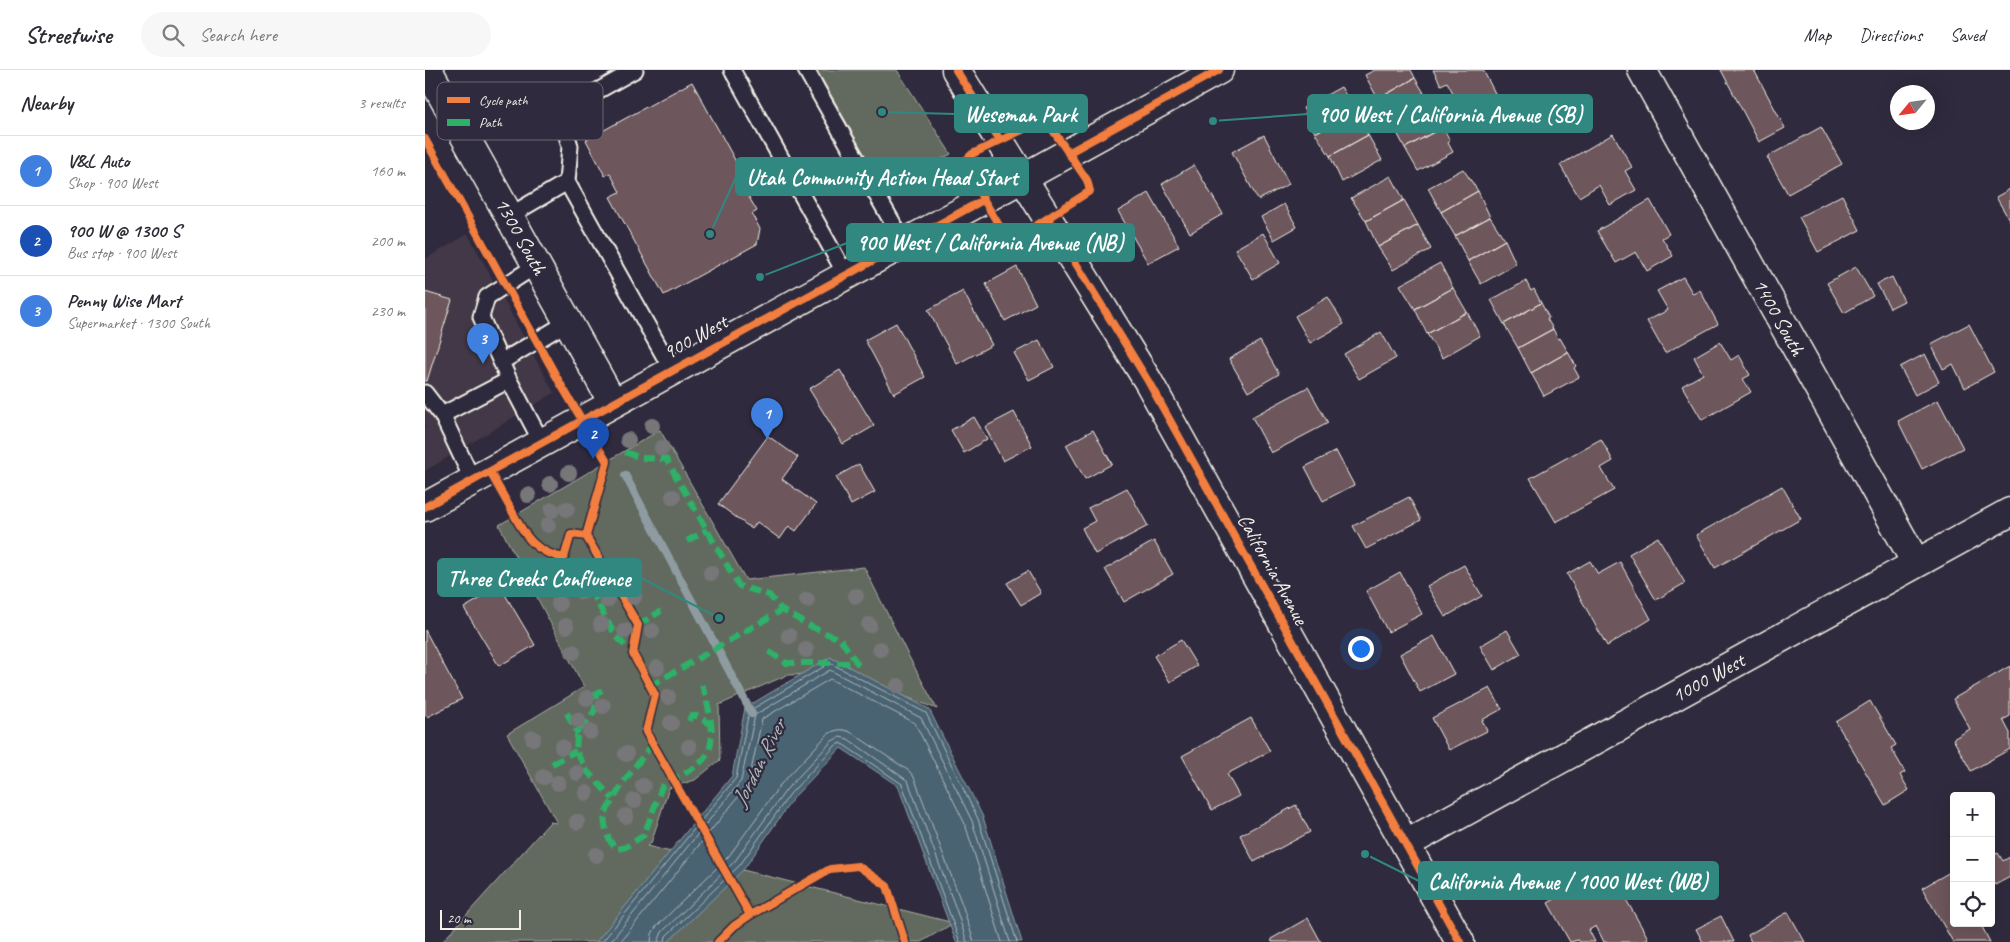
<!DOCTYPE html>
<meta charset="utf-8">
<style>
:root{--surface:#fff;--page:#f7f7f7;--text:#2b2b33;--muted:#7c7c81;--line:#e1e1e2;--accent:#db2777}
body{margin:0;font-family:Caveat,sans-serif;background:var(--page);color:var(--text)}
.controls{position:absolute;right:15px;bottom:15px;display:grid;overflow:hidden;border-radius:5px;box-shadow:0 5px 20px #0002}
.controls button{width:45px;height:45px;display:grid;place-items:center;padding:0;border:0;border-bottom:1px solid var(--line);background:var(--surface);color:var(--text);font:25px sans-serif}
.compass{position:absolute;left:1465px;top:15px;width:45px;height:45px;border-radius:50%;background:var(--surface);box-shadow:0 5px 20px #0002;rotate:241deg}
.scale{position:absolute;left:15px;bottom:12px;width:81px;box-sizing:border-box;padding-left:5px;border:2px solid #f4f1e8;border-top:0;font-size:14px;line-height:18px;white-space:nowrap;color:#f4f1e8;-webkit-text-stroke:4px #2f2a3d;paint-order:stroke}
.you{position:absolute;left:935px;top:578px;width:18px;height:18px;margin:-12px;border:4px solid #fff;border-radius:50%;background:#1a73e8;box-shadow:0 0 0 8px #1a73e833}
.badge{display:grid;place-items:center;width:32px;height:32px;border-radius:50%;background:var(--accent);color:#fff;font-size:16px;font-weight:700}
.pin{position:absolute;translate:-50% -41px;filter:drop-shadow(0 1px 2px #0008)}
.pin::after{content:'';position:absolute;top:26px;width:18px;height:15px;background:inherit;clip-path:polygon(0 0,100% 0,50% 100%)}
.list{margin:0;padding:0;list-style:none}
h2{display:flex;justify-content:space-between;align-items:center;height:65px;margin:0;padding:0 20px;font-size:21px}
h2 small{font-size:16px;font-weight:400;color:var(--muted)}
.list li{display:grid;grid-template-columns:32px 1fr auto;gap:15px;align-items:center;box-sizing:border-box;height:70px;padding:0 20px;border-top:1px solid var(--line)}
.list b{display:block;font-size:19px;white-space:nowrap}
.list p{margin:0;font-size:16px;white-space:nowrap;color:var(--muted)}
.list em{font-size:16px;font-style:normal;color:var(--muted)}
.icon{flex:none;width:28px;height:28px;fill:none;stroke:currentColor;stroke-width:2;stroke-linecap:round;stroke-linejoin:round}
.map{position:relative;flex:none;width:1585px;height:872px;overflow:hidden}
header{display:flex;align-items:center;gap:30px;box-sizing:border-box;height:70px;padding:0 25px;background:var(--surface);border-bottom:1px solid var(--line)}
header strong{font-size:24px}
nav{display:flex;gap:28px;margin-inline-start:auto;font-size:18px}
.search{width:350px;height:45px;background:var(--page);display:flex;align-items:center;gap:12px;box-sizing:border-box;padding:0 18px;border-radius:28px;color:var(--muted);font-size:19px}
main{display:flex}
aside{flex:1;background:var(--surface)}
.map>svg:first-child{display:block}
.built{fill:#423846}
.green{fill:#626a5e;stroke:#abaea3}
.water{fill:#4a6373;stroke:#8e9ca2}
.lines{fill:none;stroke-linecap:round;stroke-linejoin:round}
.shore{stroke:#b0b8b9;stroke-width:1}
.stream{stroke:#8e9ca2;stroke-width:8}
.building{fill:#6d575b;stroke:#f4f1e8}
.lane-casing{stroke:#f4f1e8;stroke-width:19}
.street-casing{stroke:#f4f1e8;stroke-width:31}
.secondary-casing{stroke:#f4f1e8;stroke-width:31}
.lane{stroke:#2f2a3d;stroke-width:15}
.street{stroke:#2f2a3d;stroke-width:28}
.secondary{stroke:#2f2a3d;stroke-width:28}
.quiet{stroke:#2db169;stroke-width:6;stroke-dasharray:12 6;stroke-linecap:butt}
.cycleway-casing{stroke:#2f2a3d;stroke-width:11}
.cycleway{stroke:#f27e40;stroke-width:8}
.tree{fill:#777679}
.labels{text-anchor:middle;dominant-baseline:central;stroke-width:4.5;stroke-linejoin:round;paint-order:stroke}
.street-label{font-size:21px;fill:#f4f1e8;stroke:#2f2a3d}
.water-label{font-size:22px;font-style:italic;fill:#b0b8b9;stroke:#2f2a3d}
.key{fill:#2f2a3d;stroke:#6a6670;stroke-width:1}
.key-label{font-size:14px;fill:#f4f1e8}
.leader{fill:none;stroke:#318880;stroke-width:2}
.callout-dot{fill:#318880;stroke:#2f2a3d;stroke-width:2}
.callout{fill:#318880;stroke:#318880;stroke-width:2}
.callout-label{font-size:22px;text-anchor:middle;font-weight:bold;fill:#fff}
</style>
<header>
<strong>Streetwise</strong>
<div class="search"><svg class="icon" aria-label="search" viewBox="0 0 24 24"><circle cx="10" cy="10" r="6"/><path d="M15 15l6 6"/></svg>Search here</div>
<nav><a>Map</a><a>Directions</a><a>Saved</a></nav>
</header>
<main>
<aside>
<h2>Nearby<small>3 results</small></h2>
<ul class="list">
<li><span class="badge" style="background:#3f7fe0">1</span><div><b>V&amp;L Auto</b><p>Shop · 900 West</p></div><em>160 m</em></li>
<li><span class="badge" style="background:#1a4fb4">2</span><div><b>900 W @ 1300 S</b><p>Bus stop · 900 West</p></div><em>200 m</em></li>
<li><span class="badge" style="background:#3f7fe0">3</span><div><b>Penny Wise Mart</b><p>Supermarket · 1300 South</p></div><em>230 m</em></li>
</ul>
</aside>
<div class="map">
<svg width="1585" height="872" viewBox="0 0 1585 872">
<rect width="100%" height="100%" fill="#2f2a3d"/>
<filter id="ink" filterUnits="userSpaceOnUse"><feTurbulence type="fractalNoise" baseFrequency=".02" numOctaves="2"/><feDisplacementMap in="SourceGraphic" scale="10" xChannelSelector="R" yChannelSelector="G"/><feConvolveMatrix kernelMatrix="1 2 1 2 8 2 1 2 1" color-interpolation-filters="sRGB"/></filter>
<g filter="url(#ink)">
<path class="built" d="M43,164L129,323L0,401V189Z"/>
<path class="green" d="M392,0H472L526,84L459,119Z
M235,360L321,510L439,497L483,585L512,639L419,603L362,605L294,635L295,690L270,710L244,718L226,773L222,776L529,853L496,872H17L125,752L132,753L82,664L159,617L74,455Z"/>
<path class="water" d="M405,587L504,639L558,747L597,872H531L473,716L416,678L369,727L319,799L243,872H171L307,706L320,638Z"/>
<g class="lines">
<path class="shore" d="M177,872L311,708L324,641L405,593L501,643L553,749L592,872
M185,872L316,711L330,645L405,600L496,648L547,751L585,872
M195,872L323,715L337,649L405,609L490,653L540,754L577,872
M226,872L227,864L231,857L304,786L355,715L402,665C410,659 418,658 427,663L484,701L489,707L538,837L549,872
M233,872L237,862L310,791L361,720L407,671L415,667L423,669L483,711L531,839L542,872
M240,872L241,866L315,795L365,724L411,675L416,673L477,714L535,872"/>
<path class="stream" d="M200,405L327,644"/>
</g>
<path class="building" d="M950,0H986L990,8L953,29L940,5Z
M1008,0H1058L1074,31L1042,48L1022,12L1016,15Z
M1296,0H1329L1360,58L1334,72Z
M990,8L999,23L996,24L1002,34L967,53L953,29Z
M267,12L326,119L321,122L332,141L327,144L335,159L332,174L239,225L185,127L195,122L185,103L180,106L161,70Z
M916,17L930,41L890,63L878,38Z
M1002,34L1007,44L1010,43L1018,57L980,78L967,53Z
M930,41L943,65L905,86L890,63Z
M1018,57L1025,71L1023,73L1028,82L993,101L980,78Z
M1396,57L1417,94L1363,124L1342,87Z
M1188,64L1207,97L1200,101L1211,120L1185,135L1174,115L1154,127L1135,95Z
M839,65L864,114L833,130L807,82Z
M943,65L957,90L917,112L905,86Z
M769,95L798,144L765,163L737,114Z
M1038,99L1053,121L1016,142L1003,118Z
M966,106L979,130L941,151L926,128Z
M1585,119V151L1571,127Z
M1053,121L1065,147L1030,166L1016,142Z
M724,123L754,176L723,193L693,141Z
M1417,125L1435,160L1393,182L1374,147Z
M979,130L993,155L953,177L941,151Z
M1225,130L1244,164L1237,168L1248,186L1222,201L1211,182L1191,193L1172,161Z
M859,134L872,157L849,170L836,147Z
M1065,147L1080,170L1043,191L1030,166Z
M993,155L1006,179L968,200L953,177Z
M838,163L855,193L828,209L810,179Z
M1080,170L1091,194L1056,214L1043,191Z
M1015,193L1028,218L990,239L975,215Z
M592,197L611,234L580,251L561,214Z
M1431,197L1448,226L1419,243L1402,213Z
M1258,207L1268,224L1275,220L1293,254L1240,283L1222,251L1243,240L1232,221Z
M1467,207L1479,231L1465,238L1452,214Z
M1101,211L1106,221L1109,219L1116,233L1079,254L1066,230Z
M1028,218L1042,242L1002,264L990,239Z
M538,221L567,275L532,294L503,240Z
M0,222L27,230L2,311H0Z
M903,227L919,254L885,273L870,246Z
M1116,233L1124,248L1122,249L1128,259L1093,278L1079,254Z
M1042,242L1055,266L1017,288L1002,264Z
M471,253L500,307L469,324L440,270Z
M1544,254L1569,302L1540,318L1528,294L1518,299L1506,274Z
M1128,259L1133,269L1135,268L1143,282L1106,303L1093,278Z
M956,262L971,288L934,309L919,284Z
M614,270L629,297L604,310L589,283Z
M835,271L854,304L823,322L804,289Z
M1295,272L1306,290L1314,285L1325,305L1318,309L1326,322L1277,350L1257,316L1278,304L1269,287Z
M1143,282L1151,296L1149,298L1154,307L1119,326L1106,303Z
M1500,284L1514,312L1490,325L1475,297Z
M415,300L449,356L418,374L384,319Z
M883,317L903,353L846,383L827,347Z
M1513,330L1538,378L1497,399L1473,351Z
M589,342L607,376L578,391L560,357Z
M549,347L562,369L539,383L526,360Z
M668,360L687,394L660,409L641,375Z
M343,366L373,387L357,409L391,434L371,461L364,456L355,469L332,452L327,459L293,434Z
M1176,369L1188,391L1176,398L1189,420L1131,452L1105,408Z
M911,381L929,415L898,431L880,397Z
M434,394L450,422L426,435L411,407Z
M1357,416L1376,449L1290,498L1271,465Z
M702,418L723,456L670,484L657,458L670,451L663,438Z
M984,427L996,450L941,479L928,456Z
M1233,467L1260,513L1231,530L1204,484Z
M729,471L748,504L699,532L680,499Z
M1165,491L1173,504L1195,492L1226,549L1182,576L1142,504Z
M1039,495L1057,526L1020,547L1002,516Z
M603,501L616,523L596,535L582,513Z
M975,502L997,544L963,562L941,521Z
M72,511L110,575L74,596L39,538L56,528L53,522Z
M0,560L37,629L2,647L0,644Z
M1082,560L1096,584L1069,600L1055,576Z
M1009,566L1029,604L995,622L975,584Z
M756,570L772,596L745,612L729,586Z
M1585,596V646L1578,650L1585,663V679L1546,701L1528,669L1545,659L1528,629Z
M1065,618L1077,639L1057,650L1062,661L1024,680L1007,648Z
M1445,631L1471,675L1466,678L1480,702L1475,705L1484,720L1460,735L1411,652Z
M826,648L845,681L802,704L814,726L787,740L757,686Z
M871,735L885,762L829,792L815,765Z
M1573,783L1578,791L1585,787V807L1570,815L1566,809V786Z
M1183,798L1223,868L1215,872H1179L1171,856L1164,860L1170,872H1155L1153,870L1145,872L1123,833Z
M1525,802L1529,808V853H1555L1565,872H1528L1497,818Z
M1363,842L1380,872H1326L1323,865Z
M1296,846L1309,872H1278L1271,859Z
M883,848L896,872H847L846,869Z"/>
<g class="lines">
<defs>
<path id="lane" d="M307,0L421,205
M381,0L479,173
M142,112L247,300
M84,146L142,112L145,76L135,42L210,0
M76,292L143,252
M84,310L56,247L62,227L112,195
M0,323L17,345
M48,411L17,345L84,310L117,373"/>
<path id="street" d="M3,0L188,333
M1217,0L1491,493
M981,774L1585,442"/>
<path id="secondary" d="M531,0L723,311L1035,872
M0,437L794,0"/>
</defs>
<use href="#lane" class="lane-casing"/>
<use href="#street" class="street-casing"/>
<use href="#secondary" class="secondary-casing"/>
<use href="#lane" class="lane"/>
<use href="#street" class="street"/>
<use href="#secondary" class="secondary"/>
<path class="quiet" d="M200,382L216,388L241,389L314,516L344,525L357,540L387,557L416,570L432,593H361L340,579
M262,471L282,460
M139,488L135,506L161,512L190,565L208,584
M213,555L236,541
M225,616L357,540
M177,620L171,624L170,640L152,666L151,681L162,701L188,729
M142,643L153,664
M264,651L266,646H272L287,655
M228,673L200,710L179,745C180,758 181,770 192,779L201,777L219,765L238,714C251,707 268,701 278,690C295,672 283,635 277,615
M127,694L151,681"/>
<defs>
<path id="cycleway" d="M531,0L575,70
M616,51L622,52L625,56L662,110L665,121L590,169L581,165L578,162L550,115L538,93L547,84Z
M0,69L135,313L182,392L161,466L213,555L208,584L230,625L221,662L325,845
M643,83L794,0
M623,148L723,311L1035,872
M65,402C73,416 80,429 88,443C101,468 110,482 139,488L146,464L161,466
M0,437L558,130
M293,872L309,856L325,845L405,799L433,796L462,816L480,872"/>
</defs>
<use href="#cycleway" class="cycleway-casing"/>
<use href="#cycleway" class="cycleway"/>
</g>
<g class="tree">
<circle cx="227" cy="356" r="8"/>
<circle cx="203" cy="370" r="8"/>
<circle cx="237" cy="378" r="8"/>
<circle cx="144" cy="403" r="8"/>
<circle cx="125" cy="414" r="8"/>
<circle cx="103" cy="425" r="8"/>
<circle cx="248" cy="427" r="8"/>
<circle cx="142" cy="439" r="8"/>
<circle cx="127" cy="440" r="8"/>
<circle cx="123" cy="455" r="8"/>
<circle cx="286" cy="503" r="8"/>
<circle cx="157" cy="522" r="8"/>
<circle cx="431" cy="526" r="8"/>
<circle cx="209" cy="527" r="8"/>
<circle cx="182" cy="530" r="8"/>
<circle cx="382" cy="530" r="8"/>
<circle cx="134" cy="534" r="8"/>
<circle cx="176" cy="554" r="8"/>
<circle cx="444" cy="555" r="8"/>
<circle cx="141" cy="556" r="8"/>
<circle cx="200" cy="561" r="8"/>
<circle cx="227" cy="561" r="8"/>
<circle cx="364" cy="566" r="8"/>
<circle cx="455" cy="579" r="8"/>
<circle cx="381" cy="580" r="8"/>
<circle cx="148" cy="582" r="8"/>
<circle cx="232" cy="598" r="8"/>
<circle cx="473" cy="616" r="8"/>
<circle cx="243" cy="627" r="8"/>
<circle cx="162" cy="628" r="8"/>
<circle cx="178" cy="636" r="8"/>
<circle cx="153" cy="650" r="8"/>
<circle cx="246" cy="653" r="8"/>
<circle cx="165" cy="662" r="8"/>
<circle cx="108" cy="668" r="8"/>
<circle cx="137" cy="677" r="8"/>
<circle cx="264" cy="677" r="8"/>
<circle cx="201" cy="684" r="8"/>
<circle cx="152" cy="703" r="8"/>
<circle cx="119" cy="707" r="8"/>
<circle cx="133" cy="713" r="8"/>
<circle cx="218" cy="716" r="8"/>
<circle cx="161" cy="723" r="8"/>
<circle cx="209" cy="731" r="8"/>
<circle cx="201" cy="746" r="8"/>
<circle cx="152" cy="752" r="8"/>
<circle cx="171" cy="785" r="8"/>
</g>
</g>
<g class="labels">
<g class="street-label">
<text transform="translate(96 166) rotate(61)">1300 South</text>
<text transform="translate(1354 247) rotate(61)">1400 South</text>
<text transform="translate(270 267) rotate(-29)">900 West</text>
<text transform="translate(848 499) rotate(61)">California Avenue</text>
<text transform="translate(1283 608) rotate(-29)">1000 West</text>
</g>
<g class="water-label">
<text transform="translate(334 693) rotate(-63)">Jordan River</text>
</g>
</g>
<rect x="12" y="12" width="166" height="58" rx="8" class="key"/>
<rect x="22" y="27" width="23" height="6" fill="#f27e40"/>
<rect x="22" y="49" width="23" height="7" fill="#2db169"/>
<g class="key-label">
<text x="54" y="35">Cycle path</text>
<text x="54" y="57">Path</text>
</g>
<path class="leader" d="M788 51L883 44M457 42L530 44M285 164L311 107M335 207L422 173M294 548L216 508M940 784L994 811"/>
<g class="callout-dot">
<circle cx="788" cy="51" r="5"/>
<circle cx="457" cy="42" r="5"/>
<circle cx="285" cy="164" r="5"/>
<circle cx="335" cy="207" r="5"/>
<circle cx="294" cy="548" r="5"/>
<circle cx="940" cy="784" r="5"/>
</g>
<g class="callout">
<rect x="883" y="25" width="284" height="37" rx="5"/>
<rect x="530" y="25" width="132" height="37" rx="5"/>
<rect x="311" y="88" width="292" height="37" rx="5"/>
<rect x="422" y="154" width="287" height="37" rx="5"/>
<rect x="13" y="489" width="203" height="37" rx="5"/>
<rect x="994" y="792" width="299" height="37" rx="5"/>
</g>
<g class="callout-label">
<text x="1025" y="52">900 West / California Avenue (SB)</text>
<text x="596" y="52">Weseman Park</text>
<text x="457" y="115">Utah Community Action Head Start</text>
<text x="565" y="180">900 West / California Avenue (NB)</text>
<text x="114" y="516">Three Creeks Confluence</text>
<text x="1143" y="819">California Avenue / 1000 West (WB)</text>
</g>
</svg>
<div class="controls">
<button>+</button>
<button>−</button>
<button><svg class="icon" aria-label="locate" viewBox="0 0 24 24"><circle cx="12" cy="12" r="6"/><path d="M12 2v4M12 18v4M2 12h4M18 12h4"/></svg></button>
</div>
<svg class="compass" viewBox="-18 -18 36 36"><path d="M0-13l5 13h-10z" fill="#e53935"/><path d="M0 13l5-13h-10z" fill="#7c7c81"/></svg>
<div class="scale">20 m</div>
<div class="you"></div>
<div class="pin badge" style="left:342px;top:369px;background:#3f7fe0">1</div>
<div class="pin badge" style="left:168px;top:389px;background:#1a4fb4">2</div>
<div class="pin badge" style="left:58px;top:294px;background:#3f7fe0">3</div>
</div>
</main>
